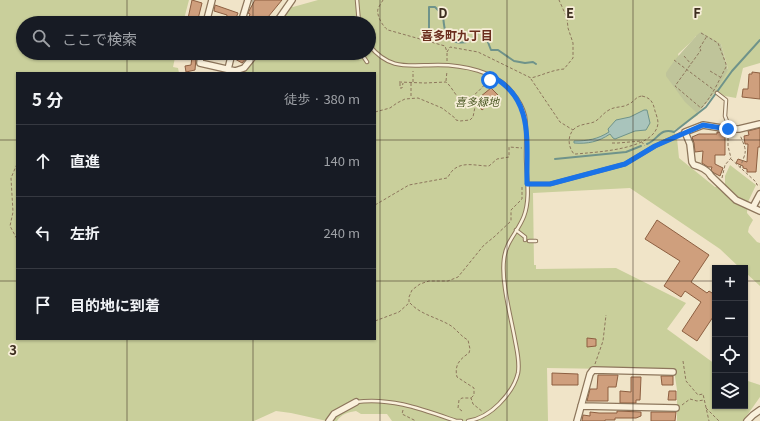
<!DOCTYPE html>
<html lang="ja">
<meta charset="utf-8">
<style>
:root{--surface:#171b24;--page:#242831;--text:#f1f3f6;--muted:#9ea1a6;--line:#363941}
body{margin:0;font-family:Georgia,"Noto Sans JP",serif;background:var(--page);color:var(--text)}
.controls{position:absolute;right:12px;bottom:12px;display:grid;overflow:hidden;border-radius:0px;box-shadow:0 1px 3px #0004}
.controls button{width:36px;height:36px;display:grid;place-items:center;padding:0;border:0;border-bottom:1px solid var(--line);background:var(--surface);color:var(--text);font:20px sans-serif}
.stop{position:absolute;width:12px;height:12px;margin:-9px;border:3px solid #1a73e8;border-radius:50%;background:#fff}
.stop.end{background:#1a73e8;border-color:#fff;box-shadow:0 1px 4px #0008}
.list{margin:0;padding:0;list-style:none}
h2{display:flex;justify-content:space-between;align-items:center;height:52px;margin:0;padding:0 16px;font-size:17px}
h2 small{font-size:13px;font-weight:400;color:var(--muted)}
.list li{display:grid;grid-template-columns:26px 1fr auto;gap:12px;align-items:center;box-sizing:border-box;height:72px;padding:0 16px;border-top:1px solid var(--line)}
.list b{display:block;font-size:15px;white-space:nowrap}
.list em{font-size:13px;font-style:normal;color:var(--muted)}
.icon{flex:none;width:22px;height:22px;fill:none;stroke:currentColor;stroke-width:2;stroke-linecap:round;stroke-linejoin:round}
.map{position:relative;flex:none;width:760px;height:421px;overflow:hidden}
.search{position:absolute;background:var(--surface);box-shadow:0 1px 3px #0004;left:16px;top:16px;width:360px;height:44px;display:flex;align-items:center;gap:10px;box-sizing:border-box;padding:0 14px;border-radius:22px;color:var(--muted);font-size:15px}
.panel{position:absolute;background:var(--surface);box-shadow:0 1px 3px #0004;left:16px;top:72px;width:360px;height:268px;border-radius:0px}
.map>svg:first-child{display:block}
.green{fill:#c9cf9b}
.cemetery{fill:#bfc49a}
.water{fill:#a9c4bc;stroke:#6f938a}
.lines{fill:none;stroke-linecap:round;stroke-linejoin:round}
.stream{stroke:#6f938a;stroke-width:2}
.building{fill:#cf9f7d;stroke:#8d5f41}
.lane-casing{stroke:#8d765c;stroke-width:4.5}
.street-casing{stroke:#8d765c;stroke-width:8}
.path{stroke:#8d765c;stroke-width:1;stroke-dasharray:3 2;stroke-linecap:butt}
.lane{stroke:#faf1dc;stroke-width:2.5}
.street{stroke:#faf1dc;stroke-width:5.5}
.route{stroke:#1a73e8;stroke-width:5}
.grid{fill:none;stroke:#3d2e20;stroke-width:1;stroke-opacity:0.55}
.labels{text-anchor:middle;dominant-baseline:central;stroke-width:3.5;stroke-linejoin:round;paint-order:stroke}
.park-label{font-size:11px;font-style:italic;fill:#4d5a26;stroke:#f7eed8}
.neighbourhood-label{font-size:12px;font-weight:bold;fill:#6b2e1e;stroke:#f7eed8}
.grid-label{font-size:13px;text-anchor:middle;font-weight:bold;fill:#3d2e20;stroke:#f7eed8;stroke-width:3.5;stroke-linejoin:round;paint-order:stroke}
</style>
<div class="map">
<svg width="760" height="421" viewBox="0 0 760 421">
<rect width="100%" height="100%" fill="#f0e4c8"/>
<path class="green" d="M0,0H189L183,23H23V53H176L173,67L178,68L179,73H17V339H375V73H238L249,67L259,53H369V23H279L291,6L293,7L318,0H760V63L743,68L736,98L725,96L716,91L728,69L721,44L696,36L691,42L678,54L698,115L687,122V123L674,130L677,138L679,158L715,187L725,185V176L730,165L756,185L748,202L747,213L753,220L749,227L748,232L757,242L760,243V286L745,272V268H740L720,249L630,188L533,193L534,265H536V269L616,268L686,303L667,329L715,364V406H745V380L760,385V397L743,421H677V390L674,370L547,368L548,421H392L387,414H361L356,411C349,412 341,414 337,421H327L291,413L276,411L254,421H0Z"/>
<path class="cemetery" d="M701,32L721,44L728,70C720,85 711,101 697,113L685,102L666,76V73C674,60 680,54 690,43C694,39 696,35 701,32Z"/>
<path class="water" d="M644,110H647L650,123L646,130L635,131L615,139L613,138L610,134C598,142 588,144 574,143V141C588,141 598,139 609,132L608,129L616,120L630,117Z"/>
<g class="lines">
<path class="stream" d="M429,28V7H435L443,15C444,26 444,38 456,42C461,43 465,43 469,41C473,38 477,34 481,30L484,32L491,50H498L514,61L525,63L533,62L536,64
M647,144C658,140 660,127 674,132L706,107L732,71L760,40
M555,159L626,152L641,146"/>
</g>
<path class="building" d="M192,0L202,3L197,23H187Z
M255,0H282L268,17L271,19L268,23H263L249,17L250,14L248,13L250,9Z
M215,5L238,13L234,23H226L227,15L214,11Z
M239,53H243L248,56L242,63L235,59Z
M192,57L196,58L195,70L186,72L185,66L191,65Z
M752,72L760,73V99L742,97L743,89H748L749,74H752Z
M491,88L499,96L482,110L475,101Z
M760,128V147H758L756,172H747V169L743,168V166L736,163L738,159L747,162L748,144H745L744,136L749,135L748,131Z
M717,132L725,133V155H715V164L723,168L720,176L714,173L711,170L712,167H708L702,163L703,151L695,152L694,143L692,137L699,134H717Z
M657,220L709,255L691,282L707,293L709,291L715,295V314L697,341L682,331L701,302L685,291L681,297L664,286L680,261L645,239Z
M587,338L596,339V346L587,347Z
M552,373L578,374V385H552Z
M598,375H618L616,387H608V401H587L590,389H597Z
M661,376H673V385H662Z
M631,377H641L640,400H636V403H620V391L631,392Z
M669,391H676V400H668Z
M617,411L641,412V416L636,418H615V420H605V421H582L583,415L590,416V412L599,413H617Z
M651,412H676L675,421H651Z"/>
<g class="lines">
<defs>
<path id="lane" d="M357,0L359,23
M369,45C390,71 408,65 438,65C462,65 496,71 512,92C518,99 523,108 525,116C527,129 526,143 526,156C526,175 531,197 524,216C518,232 506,241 504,259C501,282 511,317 515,340C517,351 520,362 518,373C515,386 508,395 499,404C490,413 481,419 468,421
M361,53L367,62
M717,93L726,100L725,116L730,129
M527,184H550L625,164L655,146L685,132
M516,230L525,237V240
M529,241H536
M356,402C391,397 424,410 456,421H461"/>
<path id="street" d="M206,23L212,0
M241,23L248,0
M276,23L292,0
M201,53L200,63L235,71L244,68L256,53
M228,69L232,53
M760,124L739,129H728L703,125L685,132L690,144L692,162L694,165C699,166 708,170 711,176L736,200L760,211
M753,207L760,194
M581,406L676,408
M329,421L334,414L356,402
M577,421L590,374L593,370L673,372
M747,421L753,415L760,410"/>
</defs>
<use href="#lane" class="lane-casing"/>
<use href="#street" class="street-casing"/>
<path class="path" d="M383,0C382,2 379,6 378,9C376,15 383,27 388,30L445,46L447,52L450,47L478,52L531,78C543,75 552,70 564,69L573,58V43L568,28L567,18L559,0
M701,33L718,43L726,64V67C719,80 712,97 701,108L675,86L701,50L699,49L707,36
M684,56L691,64
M674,60L714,90
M447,61V52
M710,71L720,77
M531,79L560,122L573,130
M446,81L447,71
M399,82L425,83L446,82C451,86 454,93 458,97C469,105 482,87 489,80
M413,82V71
M400,83V88H402L403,83
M411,83V98
M642,96C651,98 653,102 655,111C656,114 658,119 658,123C656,150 595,152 576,154H574C568,147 567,136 574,129C579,124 589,124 594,122C600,119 603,113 609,110C615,106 623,108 629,104C635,101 635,97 642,96Z
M375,112L390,108L397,103L405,99L418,98L442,108L455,118L456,120L460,121L470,120L473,117L475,107L468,99
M612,143H618L641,141L645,146
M731,159L756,182L757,185H760
M17,164L11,178L13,212L10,226L17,239
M740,168C746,150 748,154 740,135
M722,178L725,165L731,158L728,146V134
M375,205L409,185L447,178C449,176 450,173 453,170C463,161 476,166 489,166L497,159L509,157V147L522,148
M410,303C420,314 435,317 448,324C456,328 460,336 468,340L470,349L469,353C460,359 454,365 457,377L474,388V395L471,398
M375,321L399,312L409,303V297L412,290L420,284L429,281H448L458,277L484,245L494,237L511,221V210L522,199V187
M683,361L686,381L698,395L703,394L709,421
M595,364L603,341L606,315
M682,405L690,399L697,401L704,400
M706,408L719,421
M403,410L402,414L416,421
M462,411L458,408L459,400L462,398H471L473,404L483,412"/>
<use href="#lane" class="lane"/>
<use href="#street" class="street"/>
</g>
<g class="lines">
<path class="route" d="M490,80L491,76C535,98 526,143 527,184H550L625,164L655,146L703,125L728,129"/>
</g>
<path class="grid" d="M127,0V23M253,0V23M380,0V421M507,0V421M633,0V421M127,53V73M253,53V73M0,140H17M375,140H760M0,281H17M375,281H715M745,281H760M127,339V421M253,339V421"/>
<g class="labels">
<g class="park-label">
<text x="477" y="101">喜多緑地</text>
</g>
<g class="neighbourhood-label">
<text x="457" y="34">喜多町九丁目</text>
</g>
</g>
<g class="grid-label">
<text x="443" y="18">D</text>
<text x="570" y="18">E</text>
<text x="697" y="18">F</text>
<text x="13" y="355">3</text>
</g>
</svg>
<div class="controls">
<button>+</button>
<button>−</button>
<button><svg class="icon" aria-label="locate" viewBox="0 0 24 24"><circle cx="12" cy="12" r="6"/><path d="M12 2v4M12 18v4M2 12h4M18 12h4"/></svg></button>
<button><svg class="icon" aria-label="layers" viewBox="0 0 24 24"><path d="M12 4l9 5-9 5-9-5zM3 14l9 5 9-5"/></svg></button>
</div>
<div class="stop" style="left:490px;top:80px"></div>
<div class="stop end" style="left:728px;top:129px"></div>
<div class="search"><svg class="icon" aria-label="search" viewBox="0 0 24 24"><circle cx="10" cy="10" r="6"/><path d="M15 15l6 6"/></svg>ここで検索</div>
<section class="panel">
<h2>5 分<small>徒歩 · 380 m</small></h2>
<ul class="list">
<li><svg class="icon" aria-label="ahead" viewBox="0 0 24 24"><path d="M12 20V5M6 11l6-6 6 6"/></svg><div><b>直進</b></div><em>140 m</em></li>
<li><svg class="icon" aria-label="left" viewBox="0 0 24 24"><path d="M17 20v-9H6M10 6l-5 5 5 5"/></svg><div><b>左折</b></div><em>240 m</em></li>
<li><svg class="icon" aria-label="arrive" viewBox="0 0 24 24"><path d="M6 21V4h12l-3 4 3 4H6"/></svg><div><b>目的地に到着</b></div></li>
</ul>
</section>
</div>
